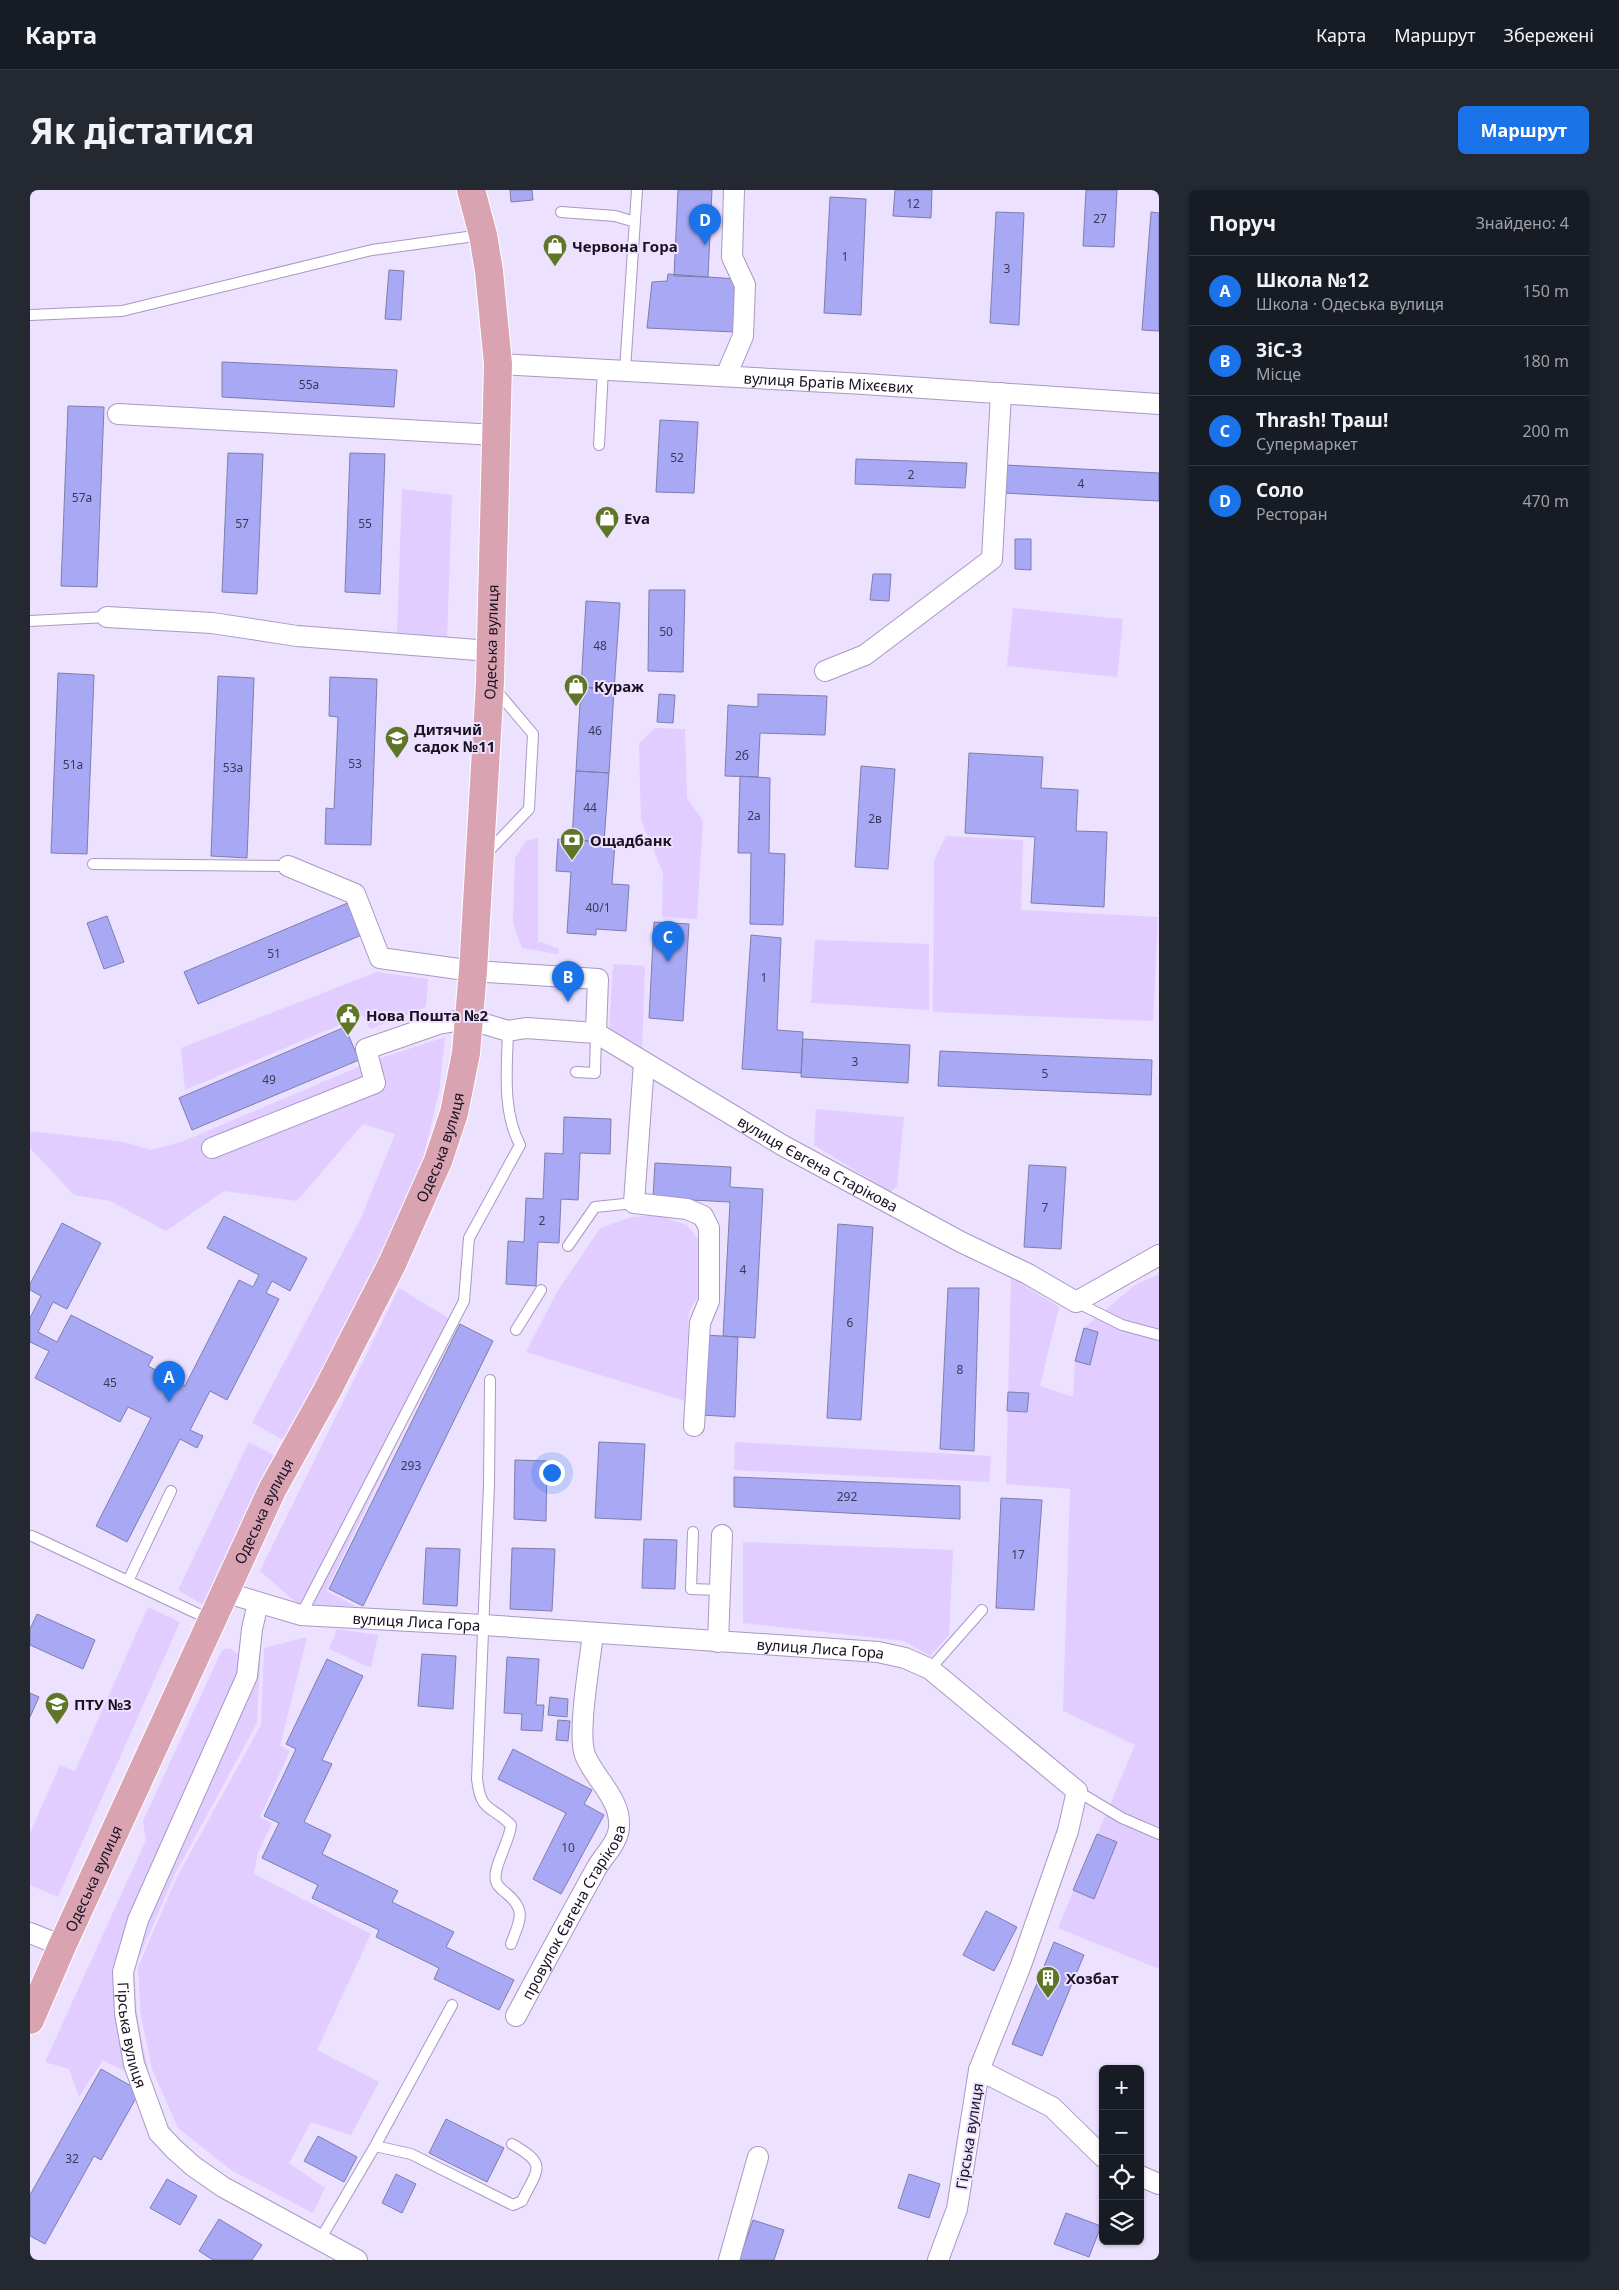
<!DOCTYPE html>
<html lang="uk">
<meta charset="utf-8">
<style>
:root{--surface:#171b24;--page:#242831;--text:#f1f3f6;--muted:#9ea1a6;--line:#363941;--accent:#1a73e8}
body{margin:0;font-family:"Noto Sans",sans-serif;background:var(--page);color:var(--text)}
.controls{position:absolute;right:15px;bottom:15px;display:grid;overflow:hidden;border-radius:8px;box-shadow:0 1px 4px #0004}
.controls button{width:45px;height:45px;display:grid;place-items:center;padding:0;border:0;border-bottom:1px solid var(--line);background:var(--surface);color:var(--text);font:25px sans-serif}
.you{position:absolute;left:521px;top:1282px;width:18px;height:18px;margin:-12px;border:4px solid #fff;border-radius:50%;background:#1a73e8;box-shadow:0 0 0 8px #1a73e833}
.badge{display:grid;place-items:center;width:32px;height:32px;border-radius:50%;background:var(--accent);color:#fff;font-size:16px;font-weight:700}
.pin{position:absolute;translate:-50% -41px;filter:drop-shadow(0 1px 2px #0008)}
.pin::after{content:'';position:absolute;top:26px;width:18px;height:15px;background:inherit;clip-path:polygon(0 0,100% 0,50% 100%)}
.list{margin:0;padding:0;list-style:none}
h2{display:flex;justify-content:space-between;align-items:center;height:65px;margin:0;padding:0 20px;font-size:21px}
h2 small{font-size:16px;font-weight:400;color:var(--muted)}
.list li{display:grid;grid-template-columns:32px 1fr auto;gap:15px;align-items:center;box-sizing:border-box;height:70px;padding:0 20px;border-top:1px solid var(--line)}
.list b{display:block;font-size:19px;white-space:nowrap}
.list p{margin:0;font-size:16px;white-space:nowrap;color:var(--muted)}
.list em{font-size:16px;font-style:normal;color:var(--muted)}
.icon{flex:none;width:28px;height:28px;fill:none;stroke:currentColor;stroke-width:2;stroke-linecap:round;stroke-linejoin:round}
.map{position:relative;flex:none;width:1129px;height:2070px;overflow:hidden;border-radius:8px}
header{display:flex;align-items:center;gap:30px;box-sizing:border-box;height:70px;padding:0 25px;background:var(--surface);border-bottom:1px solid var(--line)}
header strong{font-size:24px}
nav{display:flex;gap:28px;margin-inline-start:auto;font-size:18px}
.intro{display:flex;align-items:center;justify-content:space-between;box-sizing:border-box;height:120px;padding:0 30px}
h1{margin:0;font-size:35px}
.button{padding:12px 22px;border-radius:8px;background:var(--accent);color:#fff;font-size:18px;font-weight:700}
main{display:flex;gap:30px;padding:0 30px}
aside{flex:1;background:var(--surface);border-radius:8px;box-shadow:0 1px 4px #0004}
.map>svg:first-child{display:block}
.green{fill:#e1cdff}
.building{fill:#a8a8f5;stroke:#7e7eac}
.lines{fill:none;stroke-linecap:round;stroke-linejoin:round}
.lane-casing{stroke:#aa97c5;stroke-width:12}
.street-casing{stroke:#aa97c5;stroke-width:22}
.primary-casing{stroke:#fff;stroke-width:30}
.lane{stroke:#fff;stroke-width:10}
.street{stroke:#fff;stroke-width:20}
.primary{stroke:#daa3b2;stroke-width:28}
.labels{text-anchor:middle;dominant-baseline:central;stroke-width:4;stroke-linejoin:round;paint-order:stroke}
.number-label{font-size:12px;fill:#3e3858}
.poi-label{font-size:15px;font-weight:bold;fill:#1a1223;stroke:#ece1fe;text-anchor:start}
.street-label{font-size:15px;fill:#1a1223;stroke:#ece1fe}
</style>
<header>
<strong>Карта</strong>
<nav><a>Карта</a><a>Маршрут</a><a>Збережені</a></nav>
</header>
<div class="intro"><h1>Як дістатися</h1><a class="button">Маршрут</a></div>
<main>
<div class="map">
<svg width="1129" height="2070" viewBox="0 0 1129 2070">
<rect width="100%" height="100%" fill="#ece1fe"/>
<path class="green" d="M372,299L422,305L417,447L367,444Z
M983,418L1093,429L1087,487L977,476Z
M625,538L655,539L657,608L673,631L667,729L632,727L633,683L611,630L609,553Z
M916,646L993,650L991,720L1128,727L1123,831L903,822L904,670Z
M508,648V751L529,759L528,764L492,758L483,733L485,668L496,651Z
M785,750L899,754V820L781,813Z
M583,774L615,776L612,859L579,843Z
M347,782L398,789L396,817L340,839L333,825L155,900L151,858Z
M415,847L409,902L392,973L338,1097L257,1252L222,1233L331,1028L365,944L333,934L267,1011L194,1001L136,1041L80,1011L44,1005L0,958V941L94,952L121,960L154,951L342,871Z
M786,919L874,927L867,996L860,1002L784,955Z
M627,1025L657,1035L671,1053L673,1100L659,1121L655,1211L496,1162L527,1102L570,1038L602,1027Z
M1129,1084V1779L1028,1738L1105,1555L1033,1521L1040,1299L976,1294L981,1087L1029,1117L1010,1196L1043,1207L1045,1171L1054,1138L1105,1095Z
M369,1098L425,1132L296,1401L326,1416H270L230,1381Z
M219,1252L249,1268L174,1415L148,1400Z
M705,1252L961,1266L959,1292L704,1280Z
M713,1352L923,1360L919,1445L900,1466L874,1451L713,1433Z
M118,1417L150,1432L28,1707L0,1695V1643L30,1575L45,1581Z
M307,1439L348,1445L341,1478L299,1459Z
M277,1447L250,1556L260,1561L230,1627L242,1633L228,1663L224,1684L341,1744L287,1860L349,1892L321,1945L281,1932L259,1973L295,1998L283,2023L201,1980L148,1938L122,1879L111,1826L108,1777L147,1687L231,1535L234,1458Z
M200,1458L210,1466L231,1459L227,1533L145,1684L104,1779L107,1825L121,1895L73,1870L49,1907L39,1879L15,1872L116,1650L113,1631L192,1460Z"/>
<path class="building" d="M480,0H502L503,10L481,12Z
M648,0H682L678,87L644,86Z
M865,0H902L901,28L863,26Z
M1056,0H1087L1084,57L1053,56Z
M800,7L836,9L831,125L794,123Z
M966,22L994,23L989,135L960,133Z
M1121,22L1129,23V141L1112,140Z
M359,80L374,81L371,130L355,129Z
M638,84L706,89L704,142L617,138L622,92L637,91Z
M192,172L367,180L364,217L192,207Z
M38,216L74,217L67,397L31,396Z
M630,230L668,232L664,303L626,302Z
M198,263L233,264L227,404L192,402Z
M320,263L355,264L350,404L315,402Z
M826,269L937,273L935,298L825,294Z
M975,275L1129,283V311L973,303Z
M985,349H1001V380L985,379Z
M843,384H861L859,411L840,410Z
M619,400H655L653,482L618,481Z
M556,411L590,413L584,500L551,497Z
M28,483L64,485L57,664L21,663Z
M188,486L224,488L217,668L181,666Z
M300,487L347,489L341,655L295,654L296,618L304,619L308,527L299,526Z
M551,497L584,500L579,583L546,581Z
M629,504L645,505L643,533L627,532Z
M728,504L797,506L795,545L730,543L728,587L695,586L698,515L728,517Z
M939,563L1013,567L1011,598L1048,600L1046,641L1077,642L1074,717L1001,713L1005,647L935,643Z
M831,576L865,579L858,679L825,677Z
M546,581L579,583L574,652L542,650Z
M710,586L740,588L739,663L755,664L753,735L720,734L721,663H708Z
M528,649L585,653L582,694L599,695L596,741L566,739V745L537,743L541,682L526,681Z
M320,712L334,744L168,814L154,782Z
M77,726L94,772L74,779L57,733Z
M624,732L659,734L653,831L619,828Z
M721,745L751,748L747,840L773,842L771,883L712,879Z
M315,837L329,870L162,940L149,908Z
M773,849L880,855L878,893L771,887Z
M910,861L1122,870L1121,905L908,896Z
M534,927L581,929L580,964L550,963L548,1010L531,1009L529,1053L508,1052L506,1096L476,1094L478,1051L494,1052L496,1008L513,1009L515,963L533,964Z
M625,973L701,977L700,997L733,999L725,1148L693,1146L700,1012L623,1008Z
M999,975L1036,977L1031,1059L994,1057Z
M194,1026L277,1068L260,1101L242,1091L236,1103L249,1109L197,1210L180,1201L160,1240L173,1246L167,1258L150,1249L97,1352L66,1336L121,1228L98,1217L90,1232L5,1188L19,1161L0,1152V1128L11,1106L0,1100V1094L32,1033L71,1053L37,1119L23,1112L8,1142L27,1152L41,1125L123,1167L118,1176L155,1196L209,1090L223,1097L229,1085L177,1058Z
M808,1034L843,1037L831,1230L797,1228Z
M918,1098H949L944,1261L910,1259Z
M430,1134L463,1151L333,1416L299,1399Z
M1054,1138L1068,1142L1060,1175L1045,1171Z
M675,1145L708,1147L705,1227L671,1225Z
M978,1202L999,1203L997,1222L977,1221Z
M569,1252L615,1254L611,1330L565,1328Z
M485,1270L517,1271L516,1331L484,1329Z
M704,1287L930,1296V1329L704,1317Z
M971,1308L1012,1310L1004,1420L966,1418Z
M614,1349L647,1350L645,1399L612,1398Z
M396,1358L430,1359L427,1416L393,1414Z
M482,1358L525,1359L522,1421L480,1419Z
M7,1424L65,1450L53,1479L0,1455V1439Z
M392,1464L426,1466L423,1519L388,1516Z
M477,1467L509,1469L506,1515H514L512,1541L491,1540L492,1524L474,1523Z
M297,1469L333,1486L292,1570L302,1574L274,1632L301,1645L292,1664L368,1701L362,1712L424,1742L416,1757L484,1790L469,1820L404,1789L409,1778L346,1747L349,1740L282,1708L288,1695L232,1668L249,1633L234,1626L266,1559L256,1554Z
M0,1503L9,1507L0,1527Z
M520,1507L538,1509L537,1527L518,1525Z
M528,1530L540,1531L538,1551L526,1550Z
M483,1559L562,1600L554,1614L574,1625L531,1704L503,1689L536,1623L468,1589Z
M1067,1644L1087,1652L1064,1709L1043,1700Z
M956,1721L987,1737L964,1781L933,1765Z
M1024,1752L1054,1765L1012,1866L982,1854Z
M71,1879L110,1901L71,1970L64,1966L15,2054L0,2046V2005Z
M416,1929L474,1958L457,1992L399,1963Z
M288,1946L327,1967L314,1992L274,1971Z
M366,1984L386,1994L372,2023L352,2013Z
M879,1984L910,1994L899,2028L868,2018Z
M137,1989L167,2006L150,2035L120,2018Z
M1036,2023L1071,2036L1059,2067L1024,2054Z
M189,2029L232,2055L222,2070H183L169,2061Z
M723,2030L754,2040L744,2070H709Z"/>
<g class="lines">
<defs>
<path id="lane" d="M531,22L585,26L605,32
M0,125L92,121L342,60L452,45
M595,180L607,0
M569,255L573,179
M0,431L77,427
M455,665L499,619L503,544L465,499
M63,674L258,676
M546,882L565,883L566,843
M538,1056L565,1017L604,1013
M1046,1112L1092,1135L1129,1145
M486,1140L511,1100
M460,1190L459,1295L447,1589C451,1623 460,1614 481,1635C480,1651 462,1678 466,1691C467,1696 472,1700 476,1703C498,1721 489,1731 481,1754
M663,1342L661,1399L690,1400
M2,1346L181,1430
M98,1391L141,1301
M271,1425L434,1111L439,1048L490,955C472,921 477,878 478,841
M900,1479L952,1420
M1047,1601L1092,1628L1129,1644
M345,1956L381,1964L483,2015L492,2011C508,1978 518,1975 482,1954
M291,2048L345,1956L422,1815"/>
<g id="street">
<path id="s1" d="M468,174L834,194L1129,214"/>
<path d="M696,186L713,146L715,95L702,67L704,0"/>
<path d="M88,224L466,245"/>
<path d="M77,427L182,433L267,446L460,461"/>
<path d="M795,481L835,465L962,369L971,203"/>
<path d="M258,676L325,704L350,768L443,781L568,789L566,843"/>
<path d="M614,873L604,1013L657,1019L673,1026L679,1038V1111L670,1133L664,1236"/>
<path id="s2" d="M182,958L345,893L336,859L408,834L438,829L478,841L496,838L566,843L752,955L931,1052L998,1084L1046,1112L1129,1065"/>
<path id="s3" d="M194,1402L271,1425L453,1435L848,1462L875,1468L900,1479L1047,1601L1038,1641L991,1775L949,1880L927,2019L908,2070"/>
<path id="s4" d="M228,1413L222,1439L217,1486L108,1730L93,1782L95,1823L104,1874L129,1943L144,1959L163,1976L193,1997L327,2070"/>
<path d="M688,1452L692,1345"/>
<path d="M0,1743L32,1756"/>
<path id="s5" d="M486,1826C512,1777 539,1728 566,1679C573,1666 589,1652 589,1636C591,1609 564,1588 555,1565C547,1543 560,1471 563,1444"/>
<path d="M949,1880L1022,1917L1073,1967"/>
<path d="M1110,1986L1129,1994"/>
<path d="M699,2070L728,1967"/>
</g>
<g id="primary">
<path id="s6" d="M0,1830L32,1756L242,1300L297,1201L362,1074L408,971L424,923L436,863L443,781L460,492L468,174L459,81L453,45L441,0"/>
</g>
</defs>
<use href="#lane" class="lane-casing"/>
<use href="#street" class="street-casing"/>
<use href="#primary" class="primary-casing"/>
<use href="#lane" class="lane"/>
<use href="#street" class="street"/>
<use href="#primary" class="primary"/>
</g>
<defs>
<symbol id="shop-pin" viewBox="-11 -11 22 30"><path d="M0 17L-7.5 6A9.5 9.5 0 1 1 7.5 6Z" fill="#607627" stroke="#ece1fe"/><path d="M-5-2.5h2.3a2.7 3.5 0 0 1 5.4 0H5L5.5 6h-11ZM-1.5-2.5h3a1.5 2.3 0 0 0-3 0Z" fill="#fff"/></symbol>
<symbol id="school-pin" viewBox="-11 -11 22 30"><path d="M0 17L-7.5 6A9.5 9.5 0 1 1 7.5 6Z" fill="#607627" stroke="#ece1fe"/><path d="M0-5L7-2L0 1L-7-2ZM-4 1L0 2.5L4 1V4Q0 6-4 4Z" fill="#fff"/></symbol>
<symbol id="bank-pin" viewBox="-11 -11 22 30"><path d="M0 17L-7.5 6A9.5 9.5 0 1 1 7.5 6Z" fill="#607627" stroke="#ece1fe"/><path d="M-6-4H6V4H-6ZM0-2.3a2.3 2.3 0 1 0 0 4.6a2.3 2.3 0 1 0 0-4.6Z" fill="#fff"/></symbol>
<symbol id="civic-pin" viewBox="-11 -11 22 30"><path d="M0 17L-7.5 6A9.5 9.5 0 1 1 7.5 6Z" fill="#607627" stroke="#ece1fe"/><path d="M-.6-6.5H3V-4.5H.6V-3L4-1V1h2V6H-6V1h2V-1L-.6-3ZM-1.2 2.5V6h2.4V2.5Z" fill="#fff"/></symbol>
<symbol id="university-pin" viewBox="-11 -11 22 30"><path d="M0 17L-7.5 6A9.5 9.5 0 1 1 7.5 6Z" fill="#607627" stroke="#ece1fe"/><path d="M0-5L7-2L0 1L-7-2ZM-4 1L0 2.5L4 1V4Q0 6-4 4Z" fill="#fff"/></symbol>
<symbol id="building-pin" viewBox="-11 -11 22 30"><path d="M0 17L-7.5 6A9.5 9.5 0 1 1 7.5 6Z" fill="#607627" stroke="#ece1fe"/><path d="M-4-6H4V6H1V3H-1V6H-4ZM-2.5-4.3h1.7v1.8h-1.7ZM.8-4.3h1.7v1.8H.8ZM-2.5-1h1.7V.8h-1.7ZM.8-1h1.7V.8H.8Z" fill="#fff"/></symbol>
</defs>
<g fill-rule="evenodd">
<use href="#shop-pin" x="511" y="42" width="28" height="38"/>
<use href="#shop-pin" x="563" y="314" width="28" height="38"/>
<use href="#shop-pin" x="532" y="482" width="28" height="38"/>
<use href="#school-pin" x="353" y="534" width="28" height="38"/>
<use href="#bank-pin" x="528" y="636" width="28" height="38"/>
<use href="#civic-pin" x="304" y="811" width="28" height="38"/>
<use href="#university-pin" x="13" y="1500" width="28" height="38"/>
<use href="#building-pin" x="1004" y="1774" width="28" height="38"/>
</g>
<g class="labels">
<g class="number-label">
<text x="883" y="13">12</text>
<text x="1070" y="28">27</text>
<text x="815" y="66">1</text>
<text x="977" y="78">3</text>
<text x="279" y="194">55а</text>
<text x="647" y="267">52</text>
<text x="881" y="284">2</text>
<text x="1051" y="293">4</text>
<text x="52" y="307">57а</text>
<text x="212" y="333">57</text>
<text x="335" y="333">55</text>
<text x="636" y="441">50</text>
<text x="570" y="455">48</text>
<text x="565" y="540">46</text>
<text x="712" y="565">2б</text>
<text x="325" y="573">53</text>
<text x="43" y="574">51а</text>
<text x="203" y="577">53а</text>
<text x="560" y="617">44</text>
<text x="724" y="625">2а</text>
<text x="845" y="628">2в</text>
<text x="568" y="717">40/1</text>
<text x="244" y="763">51</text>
<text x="734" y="787">1</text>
<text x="825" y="871">3</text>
<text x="1015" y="883">5</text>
<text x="239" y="889">49</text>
<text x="1015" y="1017">7</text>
<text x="512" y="1030">2</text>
<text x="713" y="1079">4</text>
<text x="820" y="1132">6</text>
<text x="930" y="1179">8</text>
<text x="80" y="1192">45</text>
<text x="381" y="1275">293</text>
<text x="817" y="1306">292</text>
<text x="988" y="1364">17</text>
<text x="538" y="1657">10</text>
<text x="42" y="1968">32</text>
</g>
<g class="poi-label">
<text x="542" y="56">Червона Гора</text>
<text x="594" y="328">Eva</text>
<text x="564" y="496">Кураж</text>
<text x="384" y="539">Дитячий<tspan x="384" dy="17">садок №11</tspan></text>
<text x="560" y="650">Ощадбанк</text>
<text x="336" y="825">Нова Пошта №2</text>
<text x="44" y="1514">ПТУ №3</text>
<text x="1036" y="1788">Хозбат</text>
</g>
<g class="street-label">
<text stroke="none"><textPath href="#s1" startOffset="331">вулиця Братів Міхєєвих</textPath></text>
<text stroke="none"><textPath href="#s6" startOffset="1475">Одеська вулиця</textPath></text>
<text stroke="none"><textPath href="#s6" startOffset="965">Одеська вулиця</textPath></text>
<text stroke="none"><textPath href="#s2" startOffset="705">вулиця Євгена Старікова</textPath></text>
<text stroke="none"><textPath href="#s6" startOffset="560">Одеська вулиця</textPath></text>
<text stroke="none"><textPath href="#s3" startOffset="196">вулиця Лиса Гора</textPath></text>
<text stroke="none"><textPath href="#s3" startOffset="601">вулиця Лиса Гора</textPath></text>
<text stroke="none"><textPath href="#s6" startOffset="155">Одеська вулиця</textPath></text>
<text stroke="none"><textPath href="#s5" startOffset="119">провулок Євгена Старікова</textPath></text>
<text stroke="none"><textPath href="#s4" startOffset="459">Гірська вулиця</textPath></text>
<text transform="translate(939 1946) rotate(-81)">Гірська вулиця</text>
</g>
</g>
</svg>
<div class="controls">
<button>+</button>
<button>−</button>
<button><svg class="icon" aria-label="locate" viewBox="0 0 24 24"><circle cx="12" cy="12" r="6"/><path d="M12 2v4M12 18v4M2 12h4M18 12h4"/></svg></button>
<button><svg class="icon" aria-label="layers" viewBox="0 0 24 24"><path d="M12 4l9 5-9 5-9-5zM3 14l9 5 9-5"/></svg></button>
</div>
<div class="you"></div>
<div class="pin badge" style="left:139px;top:1212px">A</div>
<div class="pin badge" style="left:538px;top:812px">B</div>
<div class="pin badge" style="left:638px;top:772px">C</div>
<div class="pin badge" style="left:675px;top:55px">D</div>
</div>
<aside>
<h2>Поруч<small>Знайдено: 4</small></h2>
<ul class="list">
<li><span class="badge">A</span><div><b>Школа №12</b><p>Школа · Одеська вулиця</p></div><em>150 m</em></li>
<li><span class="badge">B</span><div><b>ЗіС-3</b><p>Місце</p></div><em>180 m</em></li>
<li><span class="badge">C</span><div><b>Thrash! Траш!</b><p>Супермаркет</p></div><em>200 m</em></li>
<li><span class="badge">D</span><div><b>Соло</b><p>Ресторан</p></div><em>470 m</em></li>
</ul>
</aside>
</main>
